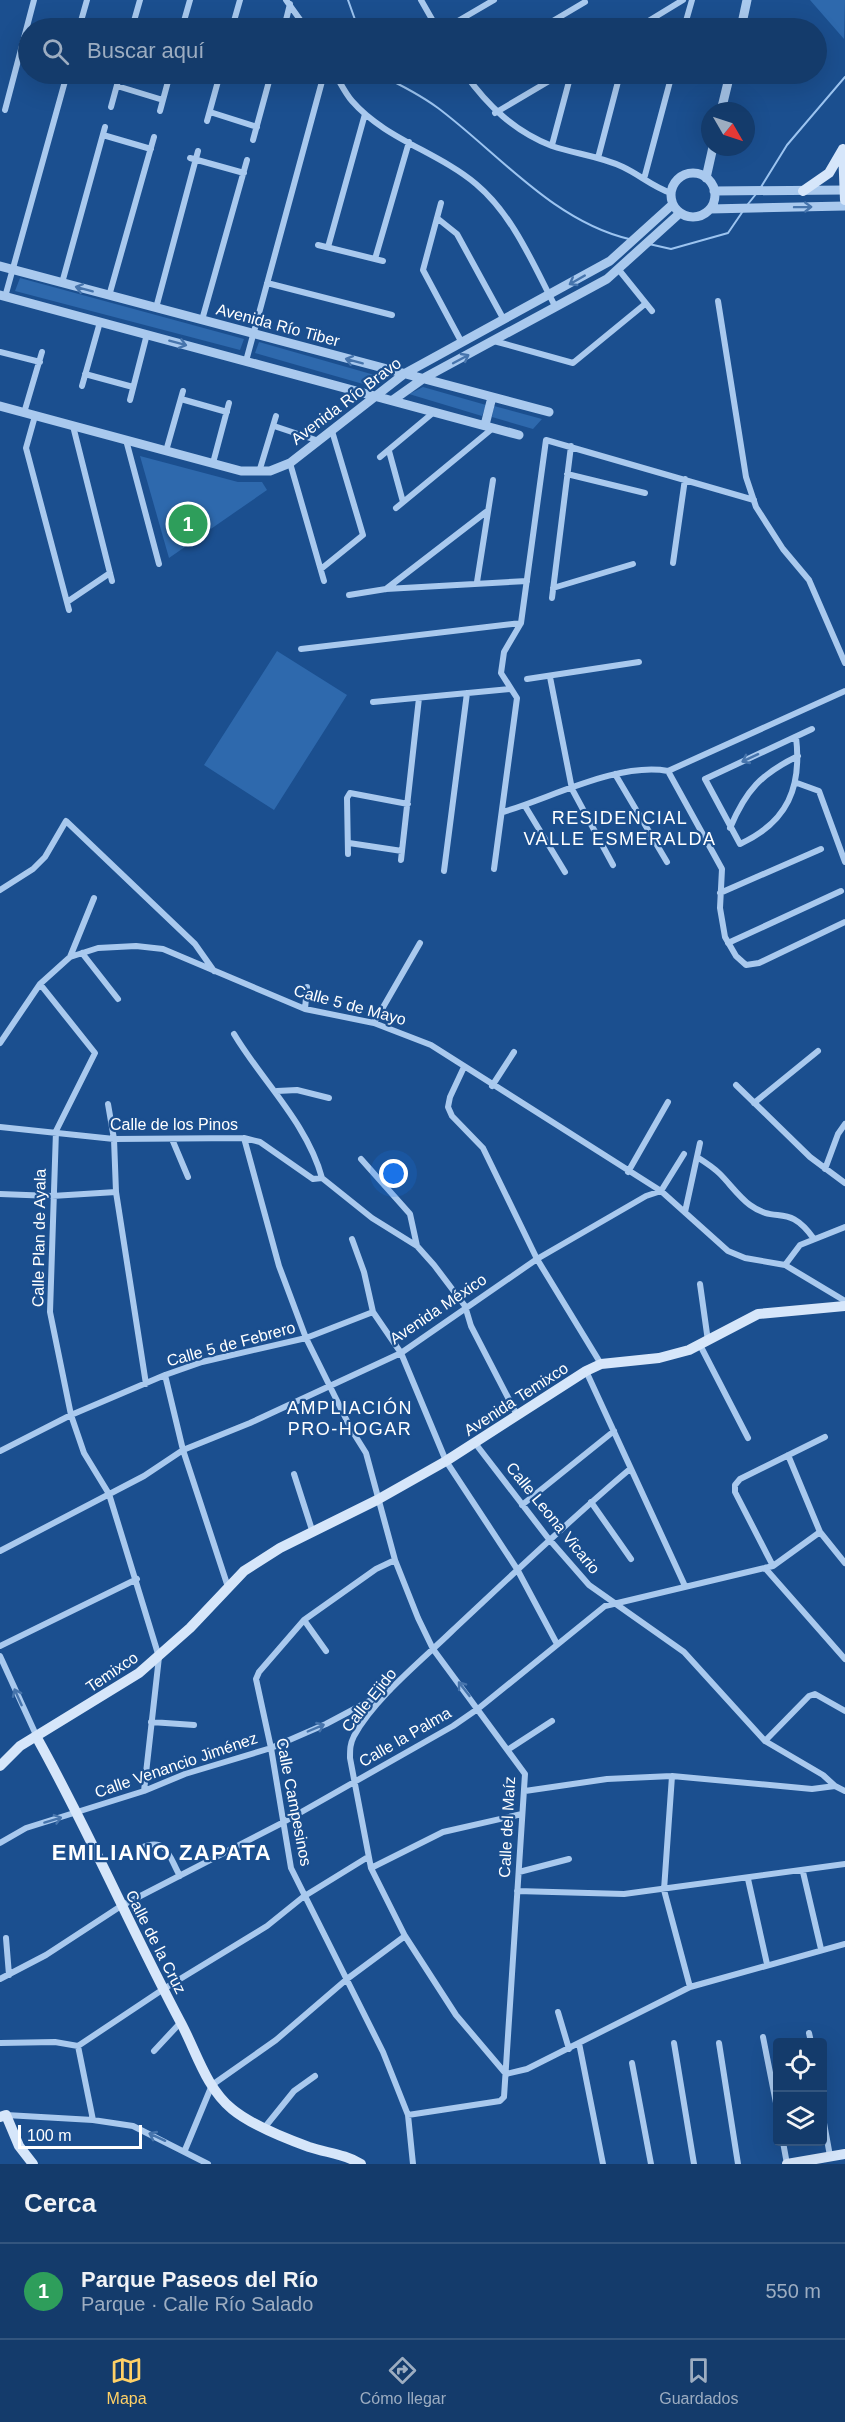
<!DOCTYPE html>
<html lang="es">
<meta charset="utf-8">
<style>
:root{--surface:#143b6b;--page:#214673;--text:#f1f3f6;--muted:#9dadc1;--line:#33557e;--accent:#ffd166}
body{margin:0;font-family:Helvetica,sans-serif;background:var(--page);color:var(--text)}
.controls{position:absolute;right:18px;bottom:18px;display:grid;overflow:hidden;border-radius:6px;box-shadow:0 6px 24px #0002}
.controls button{width:54px;height:54px;display:grid;place-items:center;padding:0;border:0;border-bottom:2px solid var(--line);background:var(--surface);color:var(--text);font:30px sans-serif}
.compass{position:absolute;left:701px;top:102px;width:54px;height:54px;border-radius:50%;background:var(--surface);box-shadow:0 6px 24px #0002;rotate:129deg}
.scale{position:absolute;left:18px;bottom:15px;width:124px;box-sizing:border-box;padding-left:6px;border:3px solid #fff;border-top:0;font-size:16px;line-height:21px;white-space:nowrap;color:#fff;-webkit-text-stroke:4px #1b4f8f;paint-order:stroke}
.you{position:absolute;left:394px;top:1174px;width:21px;height:21px;margin:-15px;border:4px solid #fff;border-radius:50%;background:#1a73e8;box-shadow:0 0 0 9px #1a73e833}
.badge{display:grid;place-items:center;width:39px;height:39px;border-radius:50%;background:var(--accent);color:#fff;font-size:20px;font-weight:700}
.pin{position:absolute;translate:-50% -50%;border:3px solid #fff;box-shadow:0 2px 6px #0006}
.list{margin:0;padding:0;list-style:none}
h2{display:flex;justify-content:space-between;align-items:center;height:78px;margin:0;padding:0 24px;font-size:26px}
h2 small{font-size:20px;font-weight:400;color:var(--muted)}
.list li{display:grid;grid-template-columns:39px 1fr auto;gap:18px;align-items:center;box-sizing:border-box;height:96px;padding:0 24px;border-top:2px solid var(--line)}
.list b{display:block;font-size:22px;white-space:nowrap}
.list p{margin:0;font-size:20px;white-space:nowrap;color:var(--muted)}
.list em{font-size:20px;font-style:normal;color:var(--muted)}
.icon{flex:none;width:33px;height:33px;fill:none;stroke:currentColor;stroke-width:2;stroke-linecap:round;stroke-linejoin:round}
.map{position:relative;flex:none;width:845px;height:2164px;overflow:hidden}
.search{position:absolute;background:var(--surface);box-shadow:0 6px 24px #0002;left:18px;right:18px;top:18px;height:66px;display:flex;align-items:center;gap:15px;box-sizing:border-box;padding:0 21px;border-radius:33px;color:var(--muted);font-size:22px}
.sheet{height:174px;background:var(--surface)}
nav{display:flex;justify-content:space-around;align-items:center;box-sizing:border-box;height:84px;border-top:2px solid var(--line);background:var(--surface);font-size:16px;color:var(--muted)}
nav a{display:grid;justify-items:center;gap:3px}
nav .on{color:var(--accent)}
.map>svg:first-child{display:block}
.green{fill:#2e69ad}
.lines{fill:none;stroke-linecap:round;stroke-linejoin:round}
.stream{stroke:#9cc4f0;stroke-width:2}
.minor{stroke:#a9c9ee;stroke-width:6}
.tertiary{stroke:#a9c9ee;stroke-width:9}
.secondary{stroke:#d6e6fa;stroke-width:10}
.oneway{stroke:#4674ac}
.labels{text-anchor:middle;dominant-baseline:central;stroke-width:4.5;stroke-linejoin:round;paint-order:stroke}
.street-label{font-size:16px;fill:#fff;stroke:#1b4f8f}
.neighbourhood-label{font-size:18px;letter-spacing:1.5px;fill:#fff;stroke:#1b4f8f}
.district-label{font-size:22px;font-weight:bold;letter-spacing:1.5px;fill:#fff;stroke:#1b4f8f}
</style>
<div class="map">
<svg width="845" height="2164" viewBox="0 0 845 2164">
<rect width="100%" height="100%" fill="#1b4f8f"/>
<path class="green" d="M810,0H845L844,39Z
M20,278L244,339L240,350L15,291Z
M259,342L385,378L370,386L255,353Z
M423,387L486,405L482,416L409,394Z
M494,406L542,419L533,429L492,417Z
M140,456L238,482H262L267,490L169,558Z
M277,651L347,695L274,810L204,765Z"/>
<g class="lines">
<path class="stream" d="M348,0L358,28
M378,74C399,84 419,94 438,108C498,153 553,221 629,239
M761,187L787,145L845,77
M748,204L756,194
M649,244L671,249L728,233L743,211"/>
<path class="minor" d="M286,0L306,28
M421,0L437,28
M79,28L87,0
M132,28L140,0
M182,28L190,0
M232,28L240,0
M284,28L290,4
M446,28L494,0
M541,28L585,2
M637,28L683,0
M684,28L692,0
M335,74C340,82 345,93 352,101C385,139 438,152 476,184C513,215 533,264 555,306
M465,74C488,106 514,131 552,146C575,154 600,156 623,167C640,175 653,187 671,193
M117,86L163,100
M111,107L120,74
M5,110L34,0
M160,111L170,74
M210,112L257,127
M495,113L561,74
M207,121L220,74
M103,135L151,149
M253,140L271,74
M552,145L571,74
M190,158L244,173
M598,158L620,74
M644,179L672,74
M441,203L423,270L462,343
M437,218L457,234L504,320
M318,245L383,261
M328,247L365,114
M375,259L409,142
M619,270L652,311
M62,283L105,127
M267,283L392,315
M109,296L154,137
M5,297L67,74
M718,301L746,477L756,507L783,549L809,580L845,663
M156,308L198,151
M202,320L247,160
M494,341L573,363L645,304
M0,352L40,362
M246,361L324,74
M85,374L133,387
M82,386L100,322
M181,399L227,412
M130,400L147,334
M24,413L42,352
M35,416L26,448L69,610
M73,426L112,581
M274,426L319,441
M126,440L159,564
M166,451L183,391
M389,451L403,502
M380,457L434,412
M213,463L229,403
M290,463L324,581
M259,472L276,416
M567,474L645,493
M396,508L493,428
M673,563L685,479
M321,569L363,535L332,431
M477,582L493,480
M553,588L633,564
M386,589L486,512
M349,595L386,589L527,581
M552,598L571,446
M67,602L110,573
M301,649L521,623
M550,677L572,789L613,865
M527,679L639,662
M373,702L510,689
M796,737C802,787 788,822 740,844L705,779L812,729
M668,771L722,869L720,908L725,937L736,956L746,965L759,963L845,922
M668,771L845,691
M615,774L667,862
M797,783L819,791L845,862
M525,806L565,872
M503,812C551,798 618,762 668,771
M730,828C746,790 761,774 798,756
M349,843L402,851
M348,854L347,798L350,793L408,804
M401,860L419,698
M494,869L517,698L501,673L504,652L521,623L546,440L754,500
M444,871L467,693
M0,890L33,869L45,857L66,821L195,944L214,971
M720,893L821,849
M728,943L841,891
M82,953L118,999
M70,957L94,898
M40,984L95,1053L56,1131L50,1312L71,1415L84,1453L109,1494L159,1657L144,1791
M305,1009L307,987
M374,1023L420,943
M234,1034C262,1081 307,1123 322,1178
M0,1043L40,984L70,957L98,948L136,946L163,949L305,1009L374,1023L431,1045L661,1191L728,1251L745,1258L785,1265L845,1301
M464,1067L450,1097L448,1107L452,1116L483,1148L537,1259L601,1364
M736,1085L810,1157L845,1183
M492,1086L514,1052
M277,1091L297,1090L329,1098
M754,1103L818,1051
M108,1104L114,1139L116,1192L146,1384
M0,1127L114,1139L244,1138L260,1142L313,1179L322,1178L372,1218L417,1246L434,1265L465,1306L471,1326L517,1415
M244,1138L279,1266L306,1338L351,1429L366,1453L395,1560L418,1618L433,1649L525,1774L504,2097L500,2101L408,2115
M172,1139L188,1177
M697,1157C705,1162 713,1167 720,1174C730,1184 739,1197 750,1205C777,1225 788,1202 814,1239
M361,1159L410,1214L417,1246
M825,1169L838,1134L845,1124
M628,1172L668,1102
M0,1194L52,1196L116,1192
M685,1212L700,1143
M352,1239L364,1272L373,1312L401,1353L446,1461L517,1569L557,1644
M785,1265L800,1245L845,1227
M700,1284L708,1341
M700,1345L748,1438
M586,1371L685,1586
M165,1375L183,1450L228,1587
M475,1443L548,1538L589,1585L684,1652L765,1741L823,1775L835,1786
M0,1451L71,1415L165,1375L202,1362L306,1338L373,1312
M788,1455L820,1532L845,1563
M630,1469C568,1521 510,1577 451,1632C421,1661 374,1699 354,1736C350,1744 350,1749 350,1758L371,1868L405,1936L456,2015L506,2074L527,2069L690,1987L845,1944
M294,1474L313,1533
M591,1502L631,1559
M522,1505L614,1431
M0,1551L144,1476L183,1450L250,1423L401,1353L537,1259L646,1196L661,1191L684,1154
M395,1560L376,1569L304,1620L259,1672L256,1679L271,1748L291,1868L383,2052L408,2115L413,2164
M773,1566L735,1492V1485L740,1479L825,1437
M765,1568L845,1659
M304,1620L326,1651
M0,1646L137,1579
M0,1656L37,1737
M151,1722L194,1725
M765,1741L809,1696L815,1694L845,1711
M509,1749L552,1721
M672,1776L664,1890L690,1987
M525,1791L607,1779L672,1776L812,1789L835,1786L845,1791
M0,1843L26,1828L144,1791L185,1774L271,1748L326,1724L390,1690
M141,1848C167,1836 169,1857 180,1876
M371,1868L443,1832L522,1814
M519,1872L569,1859
M803,1872L821,1949
M748,1879L767,1964
M517,1891L624,1894L845,1864
M6,1938L9,1975
M0,1979L46,1955L121,1906L282,1823L453,1726L479,1708L605,1606L773,1566L820,1532
M558,2012L569,2049
M809,2033L811,2042
M763,2037L778,2113
M0,2043L55,2042L78,2046L162,1990L267,1926L303,1897L368,1857
M579,2043L603,2164
M674,2043L694,2164
M719,2043L738,2164
M78,2046L93,2120
M154,2051L181,2022
M632,2063L651,2164
M822,2112L830,2156
M6,2115L93,2120L133,2126L208,2164
M265,2127L294,2091L315,2076
M783,2142L787,2164
M185,2150L212,2085L276,2040L347,1979L405,1936"/>
<path class="tertiary" d="M741,28L747,0
M721,111L730,74
M671 195a22 22 0 1 1 44 0a22 22 0 1 1-44 0Z
M706,178L713,147
M714,191L845,190
M710,209L845,206
M0,266L549,412
M0,295L519,435
M393,400L424,378L607,279L680,213
M0,406L241,471H270L290,463L404,374L610,261L673,204
M485,425L492,397"/>
<path class="secondary" d="M843,149L845,200
M803,191L829,173L843,149
M37,1738C89,1831 131,1929 181,2023C196,2051 206,2088 232,2109C250,2124 287,2139 309,2147C327,2153 345,2154 361,2164
M0,1766L20,1746L139,1673L190,1628L244,1571L280,1548L377,1500L446,1461L586,1371L601,1364L659,1358L689,1350L758,1314L845,1306
M0,2117L6,2115L19,2146L33,2164
M787,2164L845,2154"/>
</g>
<defs><path id="oneway-shaft" d="M-6 0H5M1.5-3L5.5 0L1.5 3" fill="none" stroke-width="1.6" stroke-linecap="round" stroke-linejoin="round" transform="scale(1.5)"/></defs>
<g class="oneway">
<use href="#oneway-shaft" transform="translate(803 207) rotate(-1)"/>
<use href="#oneway-shaft" transform="translate(577 280) rotate(150)"/>
<use href="#oneway-shaft" transform="translate(84 289) rotate(-165)"/>
<use href="#oneway-shaft" transform="translate(178 343) rotate(15)"/>
<use href="#oneway-shaft" transform="translate(461 359) rotate(-28)"/>
<use href="#oneway-shaft" transform="translate(354 361) rotate(-165)"/>
<use href="#oneway-shaft" transform="translate(750 758) rotate(155)"/>
<use href="#oneway-shaft" transform="translate(464 1689) rotate(-128)"/>
<use href="#oneway-shaft" transform="translate(18 1697) rotate(-114)"/>
<use href="#oneway-shaft" transform="translate(316 1728) rotate(-23)"/>
<use href="#oneway-shaft" transform="translate(53 1820) rotate(-17)"/>
<use href="#oneway-shaft" transform="translate(157 2137) rotate(-155)"/>
</g>
<g class="labels">
<g class="street-label">
<text transform="translate(278 325) rotate(15)">Avenida Río Tiber</text>
<text transform="translate(346 401) rotate(-37)">Avenida Río Bravo</text>
<text transform="translate(350 1005) rotate(15)">Calle 5 de Mayo</text>
<text x="174" y="1124">Calle de los Pinos</text>
<text transform="translate(39 1238) rotate(-89)">Calle Plan de Ayala</text>
<text transform="translate(438 1309) rotate(-34)">Avenida México</text>
<text transform="translate(231 1344) rotate(-15)">Calle 5 de Febrero</text>
<text transform="translate(516 1399) rotate(-33)">Avenida Temixco</text>
<text transform="translate(553 1518) rotate(51)">Calle Leona Vicario</text>
<text transform="translate(112 1672) rotate(-34)">Temixco</text>
<text transform="translate(369 1700) rotate(-51)">Calle Ejido</text>
<text transform="translate(405 1737) rotate(-30)">Calle la Palma</text>
<text transform="translate(176 1765) rotate(-19)">Calle Venancio Jiménez</text>
<text transform="translate(294 1802) rotate(79)">Calle Campesinos</text>
<text transform="translate(507 1827) rotate(-87)">Calle del Maíz</text>
<text transform="translate(156 1942) rotate(63)">Calle de la Cruz</text>
</g>
<g class="neighbourhood-label">
<text x="620" y="818">RESIDENCIAL<tspan x="620" dy="21">VALLE ESMERALDA</tspan></text>
<text x="350" y="1408">AMPLIACIÓN<tspan x="350" dy="21">PRO-HOGAR</tspan></text>
</g>
<g class="district-label">
<text x="162" y="1852">EMILIANO ZAPATA</text>
</g>
</g>
</svg>
<div class="controls">
<button><svg class="icon" aria-label="locate" viewBox="0 0 24 24"><circle cx="12" cy="12" r="6"/><path d="M12 2v4M12 18v4M2 12h4M18 12h4"/></svg></button>
<button><svg class="icon" aria-label="layers" viewBox="0 0 24 24"><path d="M12 4l9 5-9 5-9-5zM3 14l9 5 9-5"/></svg></button>
</div>
<svg class="compass" viewBox="-18 -18 36 36"><path d="M0-13l5 13h-10z" fill="#e53935"/><path d="M0 13l5-13h-10z" fill="#9dadc1"/></svg>
<div class="scale">100 m</div>
<div class="you"></div>
<div class="pin badge" style="left:188px;top:524px;background:#2e9e5b">1</div>
<div class="search"><svg class="icon" aria-label="search" viewBox="0 0 24 24"><circle cx="10" cy="10" r="6"/><path d="M15 15l6 6"/></svg>Buscar aquí</div>
</div>
<section class="sheet">
<h2>Cerca<small></small></h2>
<ul class="list">
<li><span class="badge" style="background:#2e9e5b">1</span><div><b>Parque Paseos del Río</b><p>Parque · Calle Río Salado</p></div><em>550 m</em></li>
</ul>
</section>
<nav>
<a class="on"><svg class="icon" aria-label="map" viewBox="0 0 24 24"><path d="M3 6l6-2 6 2 6-2v14l-6 2-6-2-6 2zM9 4v14M15 6v14"/></svg>Mapa</a>
<a><svg class="icon" aria-label="directions" viewBox="0 0 24 24"><path d="M12 3l9 9-9 9-9-9zM9 14v-3h6M13 9l2 2-2 2"/></svg>Cómo llegar</a>
<a><svg class="icon" aria-label="saved" viewBox="0 0 24 24"><path d="M7 4h10v16l-5-4-5 4z"/></svg>Guardados</a>
</nav>
